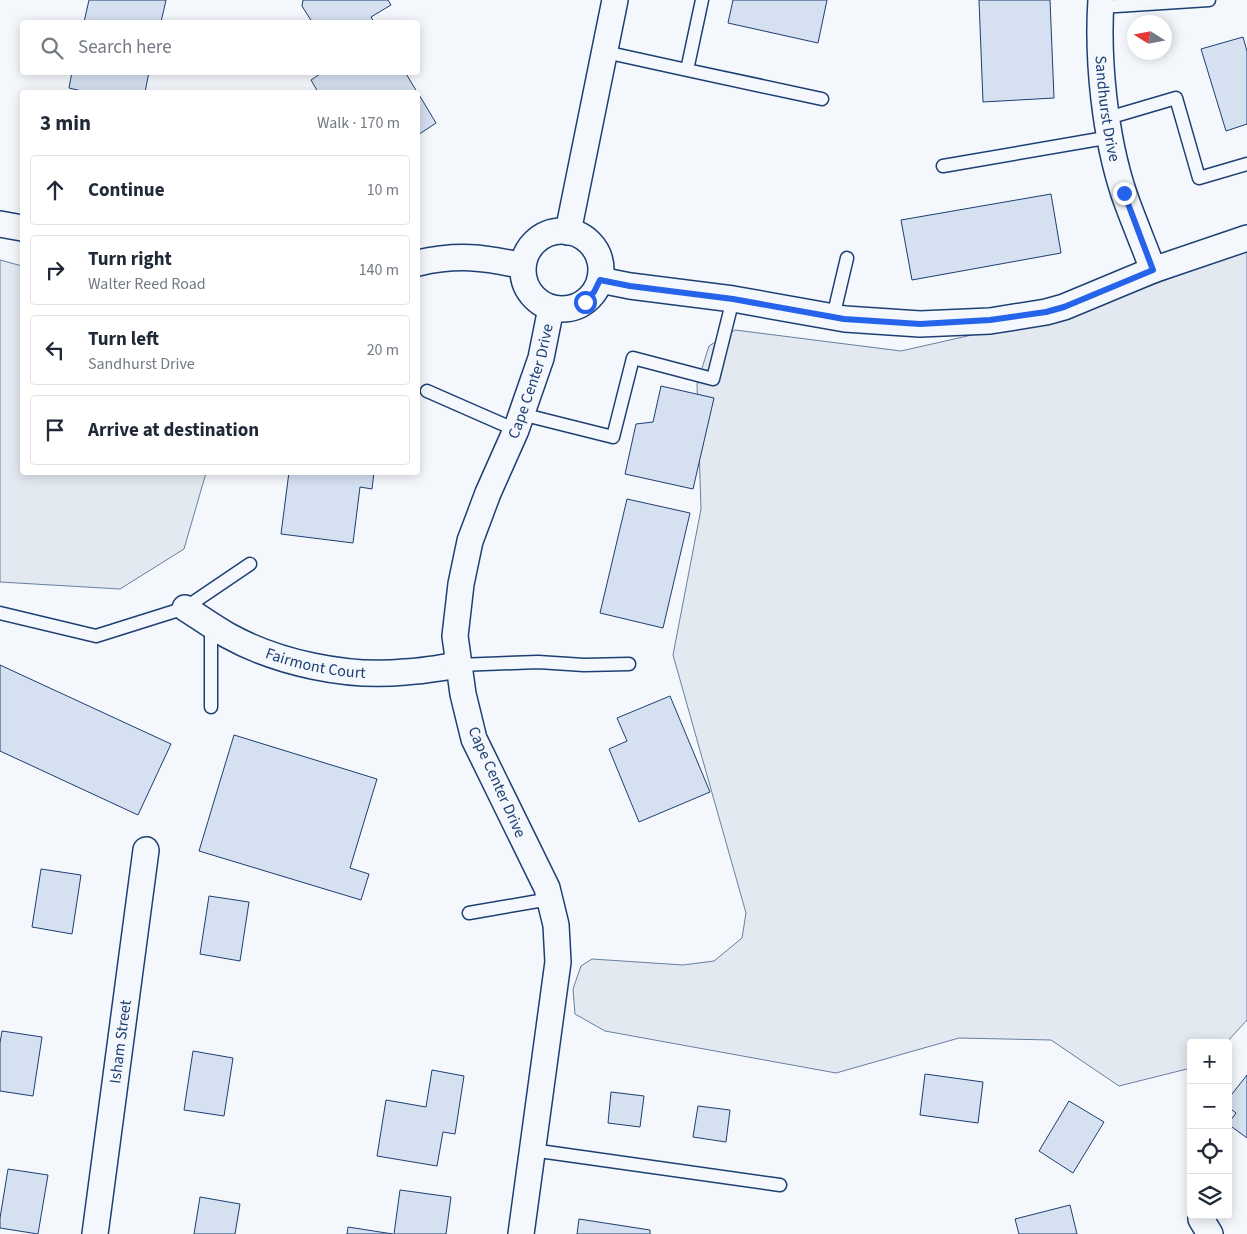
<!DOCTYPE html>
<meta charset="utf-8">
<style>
:root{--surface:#fff;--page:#f2f2f3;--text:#1f2937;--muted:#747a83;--line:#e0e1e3}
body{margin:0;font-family:"Source Sans 3",sans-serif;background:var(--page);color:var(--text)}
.controls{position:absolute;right:15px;bottom:15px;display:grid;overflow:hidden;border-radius:5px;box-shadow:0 2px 12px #0003}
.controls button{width:45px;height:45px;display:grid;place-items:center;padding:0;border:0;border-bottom:1px solid var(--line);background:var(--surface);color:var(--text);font:25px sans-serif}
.compass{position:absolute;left:1127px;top:15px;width:45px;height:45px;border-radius:50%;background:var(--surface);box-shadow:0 2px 12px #0003;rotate:281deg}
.stop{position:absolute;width:15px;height:15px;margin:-11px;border:4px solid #2563eb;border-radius:50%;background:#fff}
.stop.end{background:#2563eb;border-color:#fff;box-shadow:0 1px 5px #0008}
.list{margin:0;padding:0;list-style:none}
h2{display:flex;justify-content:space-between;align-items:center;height:65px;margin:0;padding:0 20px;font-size:21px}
h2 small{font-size:16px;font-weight:400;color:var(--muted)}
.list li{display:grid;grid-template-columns:32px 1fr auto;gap:15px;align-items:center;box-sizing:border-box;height:70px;margin:0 10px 10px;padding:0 10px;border:1px solid var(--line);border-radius:5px}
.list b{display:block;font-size:19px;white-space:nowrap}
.list p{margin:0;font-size:16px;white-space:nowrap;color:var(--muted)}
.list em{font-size:16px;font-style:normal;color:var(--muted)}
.icon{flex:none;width:28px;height:28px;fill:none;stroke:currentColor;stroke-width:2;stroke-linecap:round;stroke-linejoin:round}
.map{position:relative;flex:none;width:1247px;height:1234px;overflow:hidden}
.search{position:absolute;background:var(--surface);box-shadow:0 2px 12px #0003;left:20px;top:20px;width:400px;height:55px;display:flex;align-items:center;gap:12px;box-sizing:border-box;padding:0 18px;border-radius:5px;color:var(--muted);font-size:19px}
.panel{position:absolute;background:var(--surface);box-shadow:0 2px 12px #0003;left:20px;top:90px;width:400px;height:385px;border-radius:5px}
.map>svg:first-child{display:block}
.green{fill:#e3e9f0;stroke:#687fa3}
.building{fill:#d5e0f0;stroke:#1d3f73}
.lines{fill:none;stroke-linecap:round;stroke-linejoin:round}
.service-casing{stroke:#1d3f73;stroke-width:15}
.minor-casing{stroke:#1d3f73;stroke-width:28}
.service{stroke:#f4f7fb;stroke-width:12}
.minor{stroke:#f4f7fb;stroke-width:25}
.route{stroke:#2563eb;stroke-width:6}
.labels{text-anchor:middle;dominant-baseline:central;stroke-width:4;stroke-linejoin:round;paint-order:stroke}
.street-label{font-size:16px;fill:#1d3f73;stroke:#f4f7fb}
</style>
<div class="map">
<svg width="1247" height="1234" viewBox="0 0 1247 1234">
<rect width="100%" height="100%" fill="#f4f7fb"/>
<path class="green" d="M1247,250V1020L1226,1043H1191V1068L1119,1086L1051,1040L959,1038L836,1073L605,1031L575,1014L573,989L581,966L592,959L683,965L714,961L742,938L746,913L673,655L701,509L697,384L709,346L735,330L901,351L1087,309Z
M0,260L22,266V472L206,473L184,549L120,589L0,582Z"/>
<path class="building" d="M89,0H166L161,22H84Z
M303,0H388L391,5L371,17L374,22H312L302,6Z
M733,0H827L818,43L728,23Z
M979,0H1050L1054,98L983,102Z
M1243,37L1247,51V124L1226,131L1201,49Z
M72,72H149L145,92H86L69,88Z
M323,72H405L417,92H318L311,80Z
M418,93L436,123L418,135Z
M1051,194L1061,253L912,280L901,220Z
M661,386L714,398L693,489L625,474L636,424L653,422Z
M289,472H374L372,489L360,487L353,543L281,534Z
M627,499L690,513L663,628L600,613Z
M0,665L171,744L138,815L0,751Z
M670,696L710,792L639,822L609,749L627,741L617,718Z
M234,735L377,779L350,868L369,874L361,900L199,851Z
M41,869L81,875L72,934L32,927Z
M209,896L249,902L240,961L200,954Z
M2,1031L42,1037L33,1096L0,1091V1043Z
M193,1051L233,1058L224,1116L184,1110Z
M432,1070L464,1076L455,1134L443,1132L437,1166L377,1156L386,1100L426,1107Z
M925,1074L983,1082L978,1123L920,1115Z
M1247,1075V1138L1228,1124L1236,1113L1228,1107V1099Z
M611,1092L644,1096L640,1127L608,1123Z
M1069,1101L1104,1122L1073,1173L1039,1151Z
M698,1106L730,1110L726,1142L693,1137Z
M8,1169L48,1175L38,1234L0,1228V1218Z
M400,1190L451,1197L446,1234H394Z
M200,1197L240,1204L235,1234H194Z
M1070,1205L1077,1234H1019L1015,1219Z
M579,1219L650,1230V1234H577Z
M348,1227L393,1234H347Z"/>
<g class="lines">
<defs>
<path id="service" d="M702,0L687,70L822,99
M1101,7L1209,0
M605,52L687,70
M1108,118L1176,98L1199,178L1247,164
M943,166L1111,137
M833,317L847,258
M427,391L516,430
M521,414L613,437L633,358L713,379L733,299
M0,613L96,636L185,608L250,564
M211,624V707
M458,665L538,662L584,665L629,664
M469,913L550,899
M532,1150L780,1185"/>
<g id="minor">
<path id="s1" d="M1101,0C1097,60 1105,137 1124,194C1133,220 1144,245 1153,270"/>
<path d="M0,224L22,228"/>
<circle cx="562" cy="270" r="39"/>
<path d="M568,232L615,0"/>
<path d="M418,263C457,254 484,257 523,266"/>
<path d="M600,280L630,286L733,299L845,319L920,324L990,321L1046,312L1064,307L1153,270L1247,238"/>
<path id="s2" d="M185,608C199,617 213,627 227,635C277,663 348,678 405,672C423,671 441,668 458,665"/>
<path d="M1201,1219L1210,1234"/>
<path id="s3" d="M95,1234L146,850"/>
<path id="s4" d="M521,1234L558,962L556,925L547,888L474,739L463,694L455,636L461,584L470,541L488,493L516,430L541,358L551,308"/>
</g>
</defs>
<use href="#service" class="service-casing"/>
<use href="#minor" class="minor-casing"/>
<use href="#service" class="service"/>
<use href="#minor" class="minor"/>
</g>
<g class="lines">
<path class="route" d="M585,302L594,292L600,280L630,286L733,299L844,319L920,324L990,320L1046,312L1064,307L1153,270L1124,193"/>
</g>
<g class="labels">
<g class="street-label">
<text stroke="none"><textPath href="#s1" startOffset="109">Sandhurst Drive</textPath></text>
<text stroke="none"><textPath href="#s4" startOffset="888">Cape Center Drive</textPath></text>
<text stroke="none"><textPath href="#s2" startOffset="144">Fairmont Court</textPath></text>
<text transform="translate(497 782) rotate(66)">Cape Center Drive</text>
<text stroke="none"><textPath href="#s3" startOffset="194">Isham Street</textPath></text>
</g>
</g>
</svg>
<div class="controls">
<button>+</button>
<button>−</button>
<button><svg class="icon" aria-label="locate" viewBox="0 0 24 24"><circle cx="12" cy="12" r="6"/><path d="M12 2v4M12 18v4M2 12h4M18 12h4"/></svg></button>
<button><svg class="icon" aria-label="layers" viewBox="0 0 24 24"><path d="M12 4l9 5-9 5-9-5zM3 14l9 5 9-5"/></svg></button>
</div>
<svg class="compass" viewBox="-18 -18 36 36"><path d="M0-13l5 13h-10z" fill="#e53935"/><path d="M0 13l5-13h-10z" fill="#747a83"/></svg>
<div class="stop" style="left:585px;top:302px"></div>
<div class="stop end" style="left:1124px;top:193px"></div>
<div class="search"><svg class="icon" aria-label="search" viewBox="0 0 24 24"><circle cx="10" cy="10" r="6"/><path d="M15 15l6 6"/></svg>Search here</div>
<section class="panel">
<h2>3 min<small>Walk · 170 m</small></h2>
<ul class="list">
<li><svg class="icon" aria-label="ahead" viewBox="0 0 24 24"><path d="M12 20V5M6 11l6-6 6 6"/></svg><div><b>Continue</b></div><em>10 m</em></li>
<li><svg class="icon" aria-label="right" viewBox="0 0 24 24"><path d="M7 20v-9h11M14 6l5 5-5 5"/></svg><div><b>Turn right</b><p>Walter Reed Road</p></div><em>140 m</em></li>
<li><svg class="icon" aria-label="left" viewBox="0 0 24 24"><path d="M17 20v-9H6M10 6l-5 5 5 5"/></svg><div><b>Turn left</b><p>Sandhurst Drive</p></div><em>20 m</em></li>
<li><svg class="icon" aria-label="arrive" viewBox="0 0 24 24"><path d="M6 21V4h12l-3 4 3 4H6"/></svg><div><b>Arrive at destination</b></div></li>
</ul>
</section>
</div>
